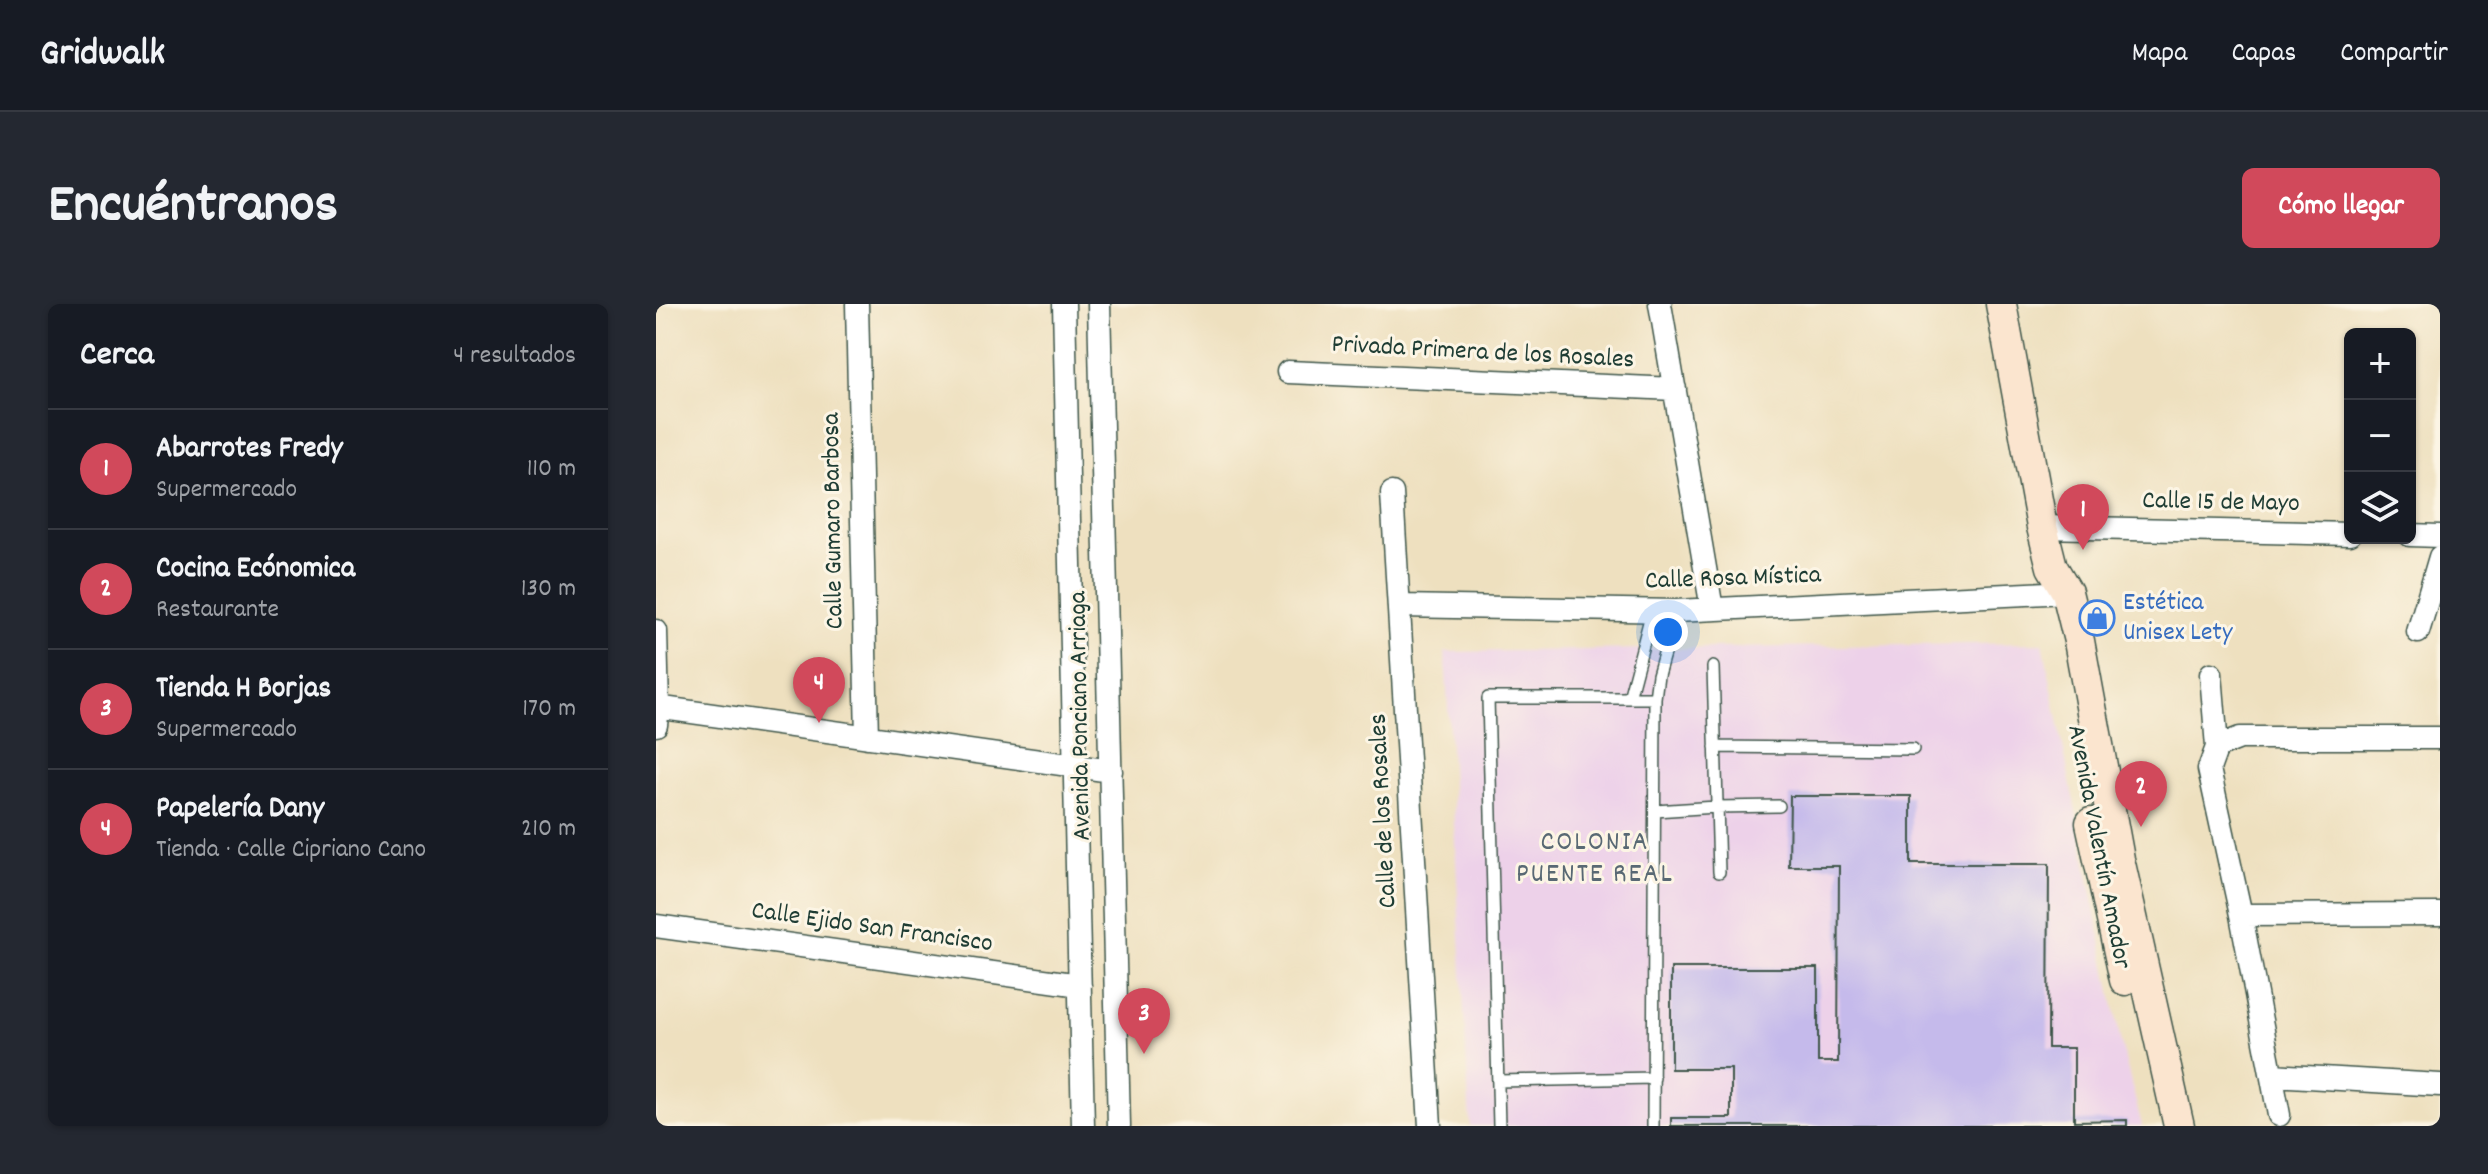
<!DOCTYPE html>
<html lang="es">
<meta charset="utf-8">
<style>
:root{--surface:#171b24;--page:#242831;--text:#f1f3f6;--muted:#9ea1a6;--line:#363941;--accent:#d1495b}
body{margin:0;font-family:Dekko,sans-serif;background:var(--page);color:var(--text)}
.controls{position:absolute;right:24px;top:24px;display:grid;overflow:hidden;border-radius:12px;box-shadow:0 2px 6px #0004}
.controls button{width:72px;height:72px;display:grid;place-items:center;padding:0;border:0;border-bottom:2px solid var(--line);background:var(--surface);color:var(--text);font:40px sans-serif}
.you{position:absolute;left:1012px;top:328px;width:28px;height:28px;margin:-20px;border:6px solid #fff;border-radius:50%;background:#1a73e8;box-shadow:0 0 0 12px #1a73e833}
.badge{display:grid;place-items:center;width:52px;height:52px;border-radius:50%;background:var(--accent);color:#fff;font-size:26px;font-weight:700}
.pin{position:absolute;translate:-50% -66px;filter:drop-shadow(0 2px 4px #0008)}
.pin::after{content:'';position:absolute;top:42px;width:28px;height:24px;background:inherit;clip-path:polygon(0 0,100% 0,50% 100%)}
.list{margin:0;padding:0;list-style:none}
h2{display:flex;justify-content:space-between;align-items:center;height:104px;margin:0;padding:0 32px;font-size:34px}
h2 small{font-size:26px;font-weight:400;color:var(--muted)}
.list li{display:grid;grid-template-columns:52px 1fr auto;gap:24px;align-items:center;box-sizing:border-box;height:120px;padding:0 32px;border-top:2px solid var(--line)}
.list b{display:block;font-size:30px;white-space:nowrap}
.list p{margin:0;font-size:26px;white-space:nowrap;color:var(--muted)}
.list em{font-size:26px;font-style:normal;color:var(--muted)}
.icon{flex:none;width:44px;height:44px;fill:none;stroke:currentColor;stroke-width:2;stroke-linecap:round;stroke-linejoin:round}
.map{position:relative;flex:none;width:1784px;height:822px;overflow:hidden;border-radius:12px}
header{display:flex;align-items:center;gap:48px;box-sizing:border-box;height:112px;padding:0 40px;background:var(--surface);border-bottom:2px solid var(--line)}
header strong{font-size:38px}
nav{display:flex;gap:44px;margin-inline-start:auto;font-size:28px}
.intro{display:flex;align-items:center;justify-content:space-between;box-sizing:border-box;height:192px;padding:0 48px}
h1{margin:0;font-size:56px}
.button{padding:20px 36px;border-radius:12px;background:var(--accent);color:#fff;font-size:28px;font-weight:700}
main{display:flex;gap:48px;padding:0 48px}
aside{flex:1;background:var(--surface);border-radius:12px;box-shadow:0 2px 6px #0004}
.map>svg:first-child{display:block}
.built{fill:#edd1e9}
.building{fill:#c5baeb}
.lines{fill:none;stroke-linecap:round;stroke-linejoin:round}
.service-casing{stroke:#3e5549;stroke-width:14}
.minor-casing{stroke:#3e5549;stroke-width:25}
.secondary-casing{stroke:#3e5549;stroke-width:33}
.service{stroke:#fff;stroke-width:11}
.minor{stroke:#fff;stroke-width:22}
.secondary{stroke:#fbe5cf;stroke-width:30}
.labels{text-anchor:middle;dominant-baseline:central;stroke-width:6;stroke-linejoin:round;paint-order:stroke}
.street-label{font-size:26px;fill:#1f3d34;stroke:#fcf5e5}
.shop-label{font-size:26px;fill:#366cbe;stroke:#fcf5e5;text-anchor:start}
.neighbourhood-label{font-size:28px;letter-spacing:2px;fill:#596974;stroke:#fcf5e5}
</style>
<header>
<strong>Gridwalk</strong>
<nav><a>Mapa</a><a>Capas</a><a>Compartir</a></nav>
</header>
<div class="intro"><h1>Encuéntranos</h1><a class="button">Cómo llegar</a></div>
<main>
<aside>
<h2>Cerca<small>4 resultados</small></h2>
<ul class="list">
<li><span class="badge">1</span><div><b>Abarrotes Fredy</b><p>Supermercado</p></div><em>110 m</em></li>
<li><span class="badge">2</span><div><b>Cocina Ecónomica</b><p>Restaurante</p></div><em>130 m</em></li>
<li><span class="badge">3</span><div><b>Tienda H Borjas</b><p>Supermercado</p></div><em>170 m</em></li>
<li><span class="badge">4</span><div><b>Papelería Dany</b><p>Tienda · Calle Cipriano Cano</p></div><em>210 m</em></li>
</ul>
</aside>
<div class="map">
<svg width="1784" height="822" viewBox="0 0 1784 822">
<rect width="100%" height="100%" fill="#fcf5e5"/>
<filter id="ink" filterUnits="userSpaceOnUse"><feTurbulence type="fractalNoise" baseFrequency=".0125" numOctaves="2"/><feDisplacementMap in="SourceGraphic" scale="16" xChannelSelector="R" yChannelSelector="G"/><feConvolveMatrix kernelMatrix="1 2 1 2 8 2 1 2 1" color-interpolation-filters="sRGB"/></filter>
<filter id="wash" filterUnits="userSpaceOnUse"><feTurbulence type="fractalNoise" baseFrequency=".006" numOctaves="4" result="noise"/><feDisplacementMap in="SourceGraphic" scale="32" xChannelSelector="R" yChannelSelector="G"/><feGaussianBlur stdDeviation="1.8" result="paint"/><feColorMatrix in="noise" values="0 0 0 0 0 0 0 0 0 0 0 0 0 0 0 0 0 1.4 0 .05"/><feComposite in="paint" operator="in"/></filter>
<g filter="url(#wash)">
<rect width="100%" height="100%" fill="#eee0bf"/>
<path class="built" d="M1387,339L1465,739L1486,822H814L789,348Z"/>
<g id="blocks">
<path class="building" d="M1134,492H1255V560H1393L1392,744H1418V817L1471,816V822H1015V814H1075V765H1015V664H1162V758H1182L1183,562H1133Z"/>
</g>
</g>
<g filter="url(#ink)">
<use href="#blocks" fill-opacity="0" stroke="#3e5549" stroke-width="2"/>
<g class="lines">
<defs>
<path id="service" d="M1057,363L1063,568
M973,394L996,307
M999,394L1002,371L1020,307
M1059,443L1257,445
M999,507L1060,503L1123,502
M842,777L998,774
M843,822L832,394H999L997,822"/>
<path id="minor" d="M201,0L211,433
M408,0L427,822
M443,0L463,822
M1004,0L1056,305
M632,68L1019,85
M736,189L774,822
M1386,223L1694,230
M1754,231L1784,232
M744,302L1020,307L1411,288
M0,327L2,404L0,421
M1762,328L1784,253
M1555,370L1561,443L1553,465L1585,611L1623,811
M0,403L455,467
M1561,443L1584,434H1784
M1585,611L1784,610
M0,622L424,681
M1616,771L1784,781"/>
<path id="secondary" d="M1345,0L1386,223L1396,263L1411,288L1423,337L1463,555L1523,822
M1435,519L1469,676"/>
</defs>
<use href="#service" class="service-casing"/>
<use href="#minor" class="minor-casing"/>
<use href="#secondary" class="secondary-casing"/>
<use href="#service" class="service"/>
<use href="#minor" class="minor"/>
<use href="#secondary" class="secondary"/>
</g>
</g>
<defs>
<symbol id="shop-ring" viewBox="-11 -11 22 22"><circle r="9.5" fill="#fcf5e5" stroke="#3f7fe0" stroke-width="1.5"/><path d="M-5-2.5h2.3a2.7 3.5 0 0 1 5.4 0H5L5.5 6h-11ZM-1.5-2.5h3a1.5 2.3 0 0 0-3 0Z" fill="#3f7fe0"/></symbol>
</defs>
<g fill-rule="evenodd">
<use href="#shop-ring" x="1421" y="294" width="40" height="40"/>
</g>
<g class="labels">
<g class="street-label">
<text transform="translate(827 49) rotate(3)">Privada Primera de los Rosales</text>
<text transform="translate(1565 199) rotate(1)">Calle 15 de Mayo</text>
<text transform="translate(178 217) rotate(-91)">Calle Gumaro Barbosa</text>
<text transform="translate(1077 275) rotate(-2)">Calle Rosa Mística</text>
<text transform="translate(425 412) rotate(-91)">Avenida Ponciano Arriaga</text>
<text transform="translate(728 507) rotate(-93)">Calle de los Rosales</text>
<text transform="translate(1442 543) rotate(79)">Avenida Valentín Amador</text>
<text transform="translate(216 624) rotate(8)">Calle Ejido San Francisco</text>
</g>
<g class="shop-label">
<text x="1467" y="299">Estética<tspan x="1467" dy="30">Unisex Lety</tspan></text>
</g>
<g class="neighbourhood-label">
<text x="939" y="540">COLONIA<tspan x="939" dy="32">PUENTE REAL</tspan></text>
</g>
</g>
</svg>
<div class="controls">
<button>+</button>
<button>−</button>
<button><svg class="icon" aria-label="layers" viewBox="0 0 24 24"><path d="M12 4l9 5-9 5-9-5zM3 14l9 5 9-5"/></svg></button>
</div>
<div class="you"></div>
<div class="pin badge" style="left:1427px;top:246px">1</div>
<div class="pin badge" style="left:1485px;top:523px">2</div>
<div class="pin badge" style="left:488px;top:750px">3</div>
<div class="pin badge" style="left:163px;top:419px">4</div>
</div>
</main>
